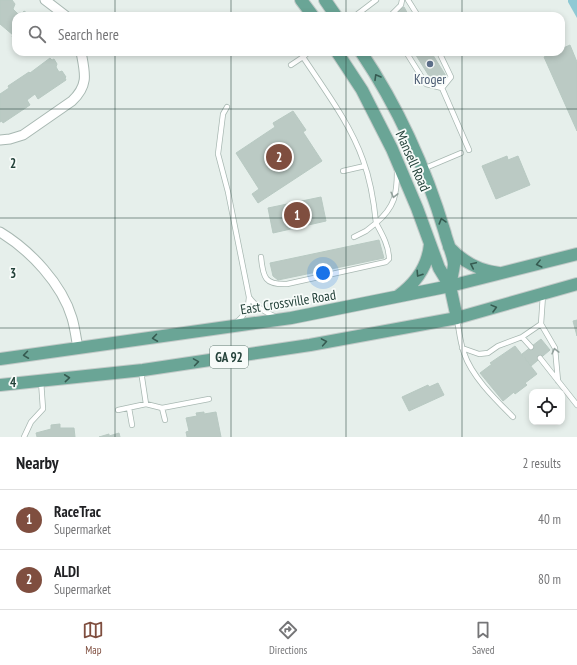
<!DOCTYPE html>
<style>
:root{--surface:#fff;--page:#f6f6f6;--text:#202124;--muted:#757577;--line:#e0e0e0;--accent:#7f4e3f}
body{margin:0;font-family:"PT Sans Narrow",sans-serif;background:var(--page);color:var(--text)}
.controls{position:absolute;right:12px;bottom:12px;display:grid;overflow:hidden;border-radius:8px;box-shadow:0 2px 6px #0003}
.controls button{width:36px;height:36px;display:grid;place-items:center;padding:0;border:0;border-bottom:1px solid var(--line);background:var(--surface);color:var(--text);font:20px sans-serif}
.you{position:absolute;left:323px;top:273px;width:14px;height:14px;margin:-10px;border:3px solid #fff;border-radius:50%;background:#1a73e8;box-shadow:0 0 0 6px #1a73e833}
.badge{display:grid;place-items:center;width:26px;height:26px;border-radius:50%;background:var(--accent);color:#fff;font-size:13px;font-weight:700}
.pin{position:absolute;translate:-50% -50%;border:2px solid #fff;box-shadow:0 1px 4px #0006}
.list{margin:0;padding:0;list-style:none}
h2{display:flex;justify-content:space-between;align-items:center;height:52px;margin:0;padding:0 16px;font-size:17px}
h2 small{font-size:13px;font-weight:400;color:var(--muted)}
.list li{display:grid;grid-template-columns:26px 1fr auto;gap:12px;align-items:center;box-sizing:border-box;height:60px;padding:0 16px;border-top:1px solid var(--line)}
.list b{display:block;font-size:15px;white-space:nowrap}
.list p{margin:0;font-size:13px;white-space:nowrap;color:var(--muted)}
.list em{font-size:13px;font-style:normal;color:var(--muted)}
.icon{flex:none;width:22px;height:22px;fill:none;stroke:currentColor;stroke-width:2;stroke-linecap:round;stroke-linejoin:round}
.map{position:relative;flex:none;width:577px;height:437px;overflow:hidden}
.search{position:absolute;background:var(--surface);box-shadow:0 2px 6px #0003;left:12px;right:12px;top:12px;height:44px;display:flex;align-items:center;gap:10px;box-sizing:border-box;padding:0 14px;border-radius:12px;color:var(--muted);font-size:15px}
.sheet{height:172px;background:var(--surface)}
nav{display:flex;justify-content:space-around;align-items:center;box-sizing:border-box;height:56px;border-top:1px solid var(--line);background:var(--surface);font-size:11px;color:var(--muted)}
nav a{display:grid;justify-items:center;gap:2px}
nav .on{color:var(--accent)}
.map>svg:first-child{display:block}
.water{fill:#8ec9d4}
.building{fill:#bbcac4;stroke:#b8c9c2}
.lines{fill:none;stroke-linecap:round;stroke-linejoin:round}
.service-casing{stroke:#a8b8b2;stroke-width:6}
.minor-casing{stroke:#a8b8b2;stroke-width:11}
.primary-casing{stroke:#c2cac8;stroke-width:14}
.service{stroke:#fff;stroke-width:4.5}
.minor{stroke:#fff;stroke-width:9}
.primary{stroke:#6aa596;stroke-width:12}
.oneway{stroke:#365b51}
.oneway2{stroke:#92a09c}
.grid{fill:none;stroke:#24423a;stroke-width:1;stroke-opacity:0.55}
.service-dot{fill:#5c6f8a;stroke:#f7fbf9;stroke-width:1.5}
.labels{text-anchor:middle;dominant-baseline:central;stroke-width:3.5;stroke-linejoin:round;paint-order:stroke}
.shield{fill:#f7fbf9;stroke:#637a73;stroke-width:1}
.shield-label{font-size:13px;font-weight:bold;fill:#24423a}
.service-label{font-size:14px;fill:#4e5e75;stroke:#f7fbf9}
.street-label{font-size:14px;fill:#24423a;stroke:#f7fbf9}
.grid-label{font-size:13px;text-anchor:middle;font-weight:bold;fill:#24423a;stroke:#f7fbf9;stroke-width:3.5;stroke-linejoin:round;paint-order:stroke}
</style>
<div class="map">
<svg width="577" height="437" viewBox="0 0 577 437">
<rect width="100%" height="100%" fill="#e6efeb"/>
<path class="water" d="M568,0H577V18L568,2Z"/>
<path class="building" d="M0,0H12L15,4L13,9L20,16L24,11L30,15L16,16V41L12,37L13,35L0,24Z
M404,7L409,16H392L391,15Z
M570,45L577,62V131L544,57L555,52H561V49Z
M414,52H431L446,76L434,84Z
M50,58L52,60L54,59L57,64L56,67L59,72L62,71L66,77L65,78L66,80L38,99L35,94L27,100L30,105L3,123L2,121L0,122V94L9,88L8,86L29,72L30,73Z
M293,111L306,130L303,132L322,161L258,203L252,194L259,189L236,153L275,127L273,123Z
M507,156L508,160L518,156L530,185L496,199L482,166Z
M321,197L326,221L273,233L268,208Z
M379,240L384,258L278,280L273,276L270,263Z
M577,320V336L573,321Z
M541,339L550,350L531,366L522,354Z
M515,346L537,374L525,383L527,385L515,394L514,392L503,401L480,373L492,364L490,363Z
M438,383L444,395L409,411L402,397L428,385L429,387Z
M204,412V414L216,412L221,437H187L186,432L189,431L186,418L197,416L196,413Z
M60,424V428H74L75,437H37L36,433L51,429V425Z
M119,433L120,437H99L109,434V436Z"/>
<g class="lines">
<defs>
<path id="service" d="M408,0L418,16
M355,16L376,0
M390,16L401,5L402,0
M309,52L303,57C324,89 350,123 363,160C370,179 374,202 376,223L366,231L354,237
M406,52L426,84L442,88L469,150
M439,52L451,77L442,88
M291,65L303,57
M227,107L223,114L218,154L228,192L249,297C249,308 245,315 237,322
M423,169L461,153
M343,171L365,166
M261,257C263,278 265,285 287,284L386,262L389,259C389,246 382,234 376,223C395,207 397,194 397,171
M543,295L541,324L555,348L558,381
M249,297C256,307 265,312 276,317
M457,319C459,330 460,342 464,353C472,377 496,400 513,417
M522,337L531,347
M462,348L479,354L488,353L498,346L522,337L541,324
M540,358L577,405
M141,371L146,404
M129,408L132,425
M162,408L165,420
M118,410L146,404L162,408L209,399
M24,437L31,422L43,409L41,381"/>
<path id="minor" d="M45,0L66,16
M0,140L10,139L23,135L72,101C89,85 85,73 81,52
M0,232C30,250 62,284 72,318C75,328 76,338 78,348"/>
<path id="primary" d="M301,0L313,16
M325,0L336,16
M337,52L362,90L392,149L417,208L439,268L450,286L457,318
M361,52C398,107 426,169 445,233C447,242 454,257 454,265C453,272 451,280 450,286
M449,247C462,261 480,271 499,273
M398,296C416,283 428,265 430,244
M0,359L291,318L450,286L577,254
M0,385L143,370L310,345L457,318L577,284"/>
</defs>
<use href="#service" class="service-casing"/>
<use href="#minor" class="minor-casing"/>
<use href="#primary" class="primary-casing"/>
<use href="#service" class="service"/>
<use href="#minor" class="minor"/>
<use href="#primary" class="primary"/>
</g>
<defs><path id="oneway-chevron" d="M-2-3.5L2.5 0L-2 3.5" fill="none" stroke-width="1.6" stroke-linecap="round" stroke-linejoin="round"/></defs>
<g class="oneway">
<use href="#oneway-chevron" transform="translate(377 77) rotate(-120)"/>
<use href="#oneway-chevron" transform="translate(442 221) rotate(-106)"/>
<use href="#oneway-chevron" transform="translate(539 264) rotate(166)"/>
<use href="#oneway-chevron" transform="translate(473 265) rotate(-155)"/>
<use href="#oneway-chevron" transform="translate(419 274) rotate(123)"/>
<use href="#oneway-chevron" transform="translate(494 308) rotate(-15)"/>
<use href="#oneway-chevron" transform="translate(155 338) rotate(172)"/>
<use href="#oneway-chevron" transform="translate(324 342) rotate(-10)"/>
<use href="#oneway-chevron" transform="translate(26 355) rotate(172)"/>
<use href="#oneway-chevron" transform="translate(196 362) rotate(-9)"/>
<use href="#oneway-chevron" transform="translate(67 378) rotate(-6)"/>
</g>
<g class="oneway2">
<use href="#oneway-chevron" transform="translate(394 195) rotate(104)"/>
<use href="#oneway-chevron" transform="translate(555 351) rotate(-104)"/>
</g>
<path class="grid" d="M115,0V16M231,0V16M346,0V16M462,0V16M115,52V437M231,52V437M346,52V437M462,52V437M0,109H577M0,218H577M0,328H577"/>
<circle class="service-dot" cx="430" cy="64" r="4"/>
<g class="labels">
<rect class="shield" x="210" y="346" width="38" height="22" rx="3"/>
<g class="shield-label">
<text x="229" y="357">GA 92</text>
</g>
<g class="service-label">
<text x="430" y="79">Kroger</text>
</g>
<g class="street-label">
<text transform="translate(413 161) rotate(66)">Mansell Road</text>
<text transform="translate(288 302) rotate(-9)">East Crossville Road</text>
</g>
</g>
<g class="grid-label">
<text x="13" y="168">2</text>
<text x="13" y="278">3</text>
<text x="13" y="387">4</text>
</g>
</svg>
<div class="controls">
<button><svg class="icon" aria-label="locate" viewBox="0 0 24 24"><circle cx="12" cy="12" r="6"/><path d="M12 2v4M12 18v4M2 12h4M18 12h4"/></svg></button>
</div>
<div class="you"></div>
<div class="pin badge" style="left:297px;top:215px">1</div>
<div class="pin badge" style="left:279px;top:157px">2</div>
<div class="search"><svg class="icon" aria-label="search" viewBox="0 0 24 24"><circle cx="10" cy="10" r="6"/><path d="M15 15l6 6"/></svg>Search here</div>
</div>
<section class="sheet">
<h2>Nearby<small>2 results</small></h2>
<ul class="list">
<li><span class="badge">1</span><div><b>RaceTrac</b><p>Supermarket</p></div><em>40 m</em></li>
<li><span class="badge">2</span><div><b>ALDI</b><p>Supermarket</p></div><em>80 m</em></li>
</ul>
</section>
<nav>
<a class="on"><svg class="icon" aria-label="map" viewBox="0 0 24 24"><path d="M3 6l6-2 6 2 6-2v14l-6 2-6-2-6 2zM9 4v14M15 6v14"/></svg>Map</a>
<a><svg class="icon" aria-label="directions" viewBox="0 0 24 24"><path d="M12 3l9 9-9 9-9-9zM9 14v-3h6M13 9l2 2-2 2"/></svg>Directions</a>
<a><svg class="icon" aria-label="saved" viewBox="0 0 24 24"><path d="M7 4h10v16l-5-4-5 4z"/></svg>Saved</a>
</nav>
